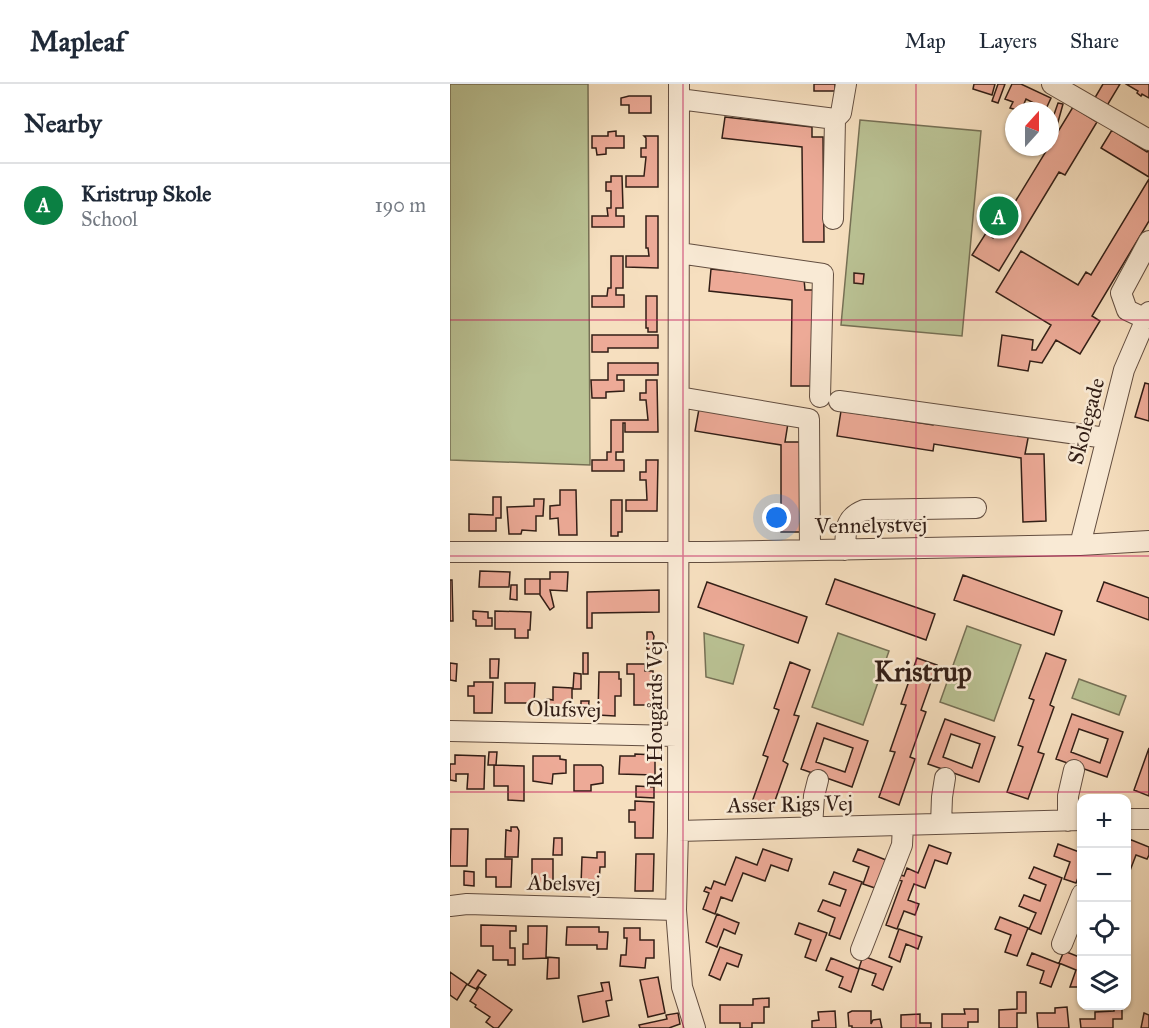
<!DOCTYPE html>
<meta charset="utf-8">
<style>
:root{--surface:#fff;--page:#f6f6f7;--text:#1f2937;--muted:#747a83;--line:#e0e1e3;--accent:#0b8043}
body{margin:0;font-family:"IM FELL Great Primer",serif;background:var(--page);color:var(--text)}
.controls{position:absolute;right:18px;bottom:18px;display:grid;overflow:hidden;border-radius:12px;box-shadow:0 2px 4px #0004}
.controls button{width:54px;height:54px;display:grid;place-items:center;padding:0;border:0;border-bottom:2px solid var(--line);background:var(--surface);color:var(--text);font:30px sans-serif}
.compass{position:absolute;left:555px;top:18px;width:54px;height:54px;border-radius:50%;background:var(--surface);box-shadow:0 2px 4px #0004;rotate:21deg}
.you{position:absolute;left:327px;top:434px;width:21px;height:21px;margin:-15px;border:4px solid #fff;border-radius:50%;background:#1a73e8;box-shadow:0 0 0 9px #1a73e833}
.badge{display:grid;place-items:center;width:39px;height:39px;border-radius:50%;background:var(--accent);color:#fff;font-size:20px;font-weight:700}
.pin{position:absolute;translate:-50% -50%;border:3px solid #fff;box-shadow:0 2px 6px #0006}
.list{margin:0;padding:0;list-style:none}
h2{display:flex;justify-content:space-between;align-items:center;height:78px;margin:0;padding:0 24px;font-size:26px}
h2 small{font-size:20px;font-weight:400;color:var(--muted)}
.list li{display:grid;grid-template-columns:39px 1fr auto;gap:18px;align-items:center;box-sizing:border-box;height:84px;padding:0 24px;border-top:2px solid var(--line)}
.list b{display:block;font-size:22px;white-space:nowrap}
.list p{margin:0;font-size:20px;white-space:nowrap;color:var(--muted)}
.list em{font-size:20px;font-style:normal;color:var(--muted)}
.icon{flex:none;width:33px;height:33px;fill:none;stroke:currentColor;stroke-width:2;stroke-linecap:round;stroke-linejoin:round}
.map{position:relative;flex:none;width:699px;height:944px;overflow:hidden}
header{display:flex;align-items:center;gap:36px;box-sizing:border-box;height:84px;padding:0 30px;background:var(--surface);border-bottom:2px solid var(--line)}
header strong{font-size:28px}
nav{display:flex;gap:33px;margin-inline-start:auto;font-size:21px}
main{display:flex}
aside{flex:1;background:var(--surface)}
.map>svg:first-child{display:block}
.park{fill:#bac294;stroke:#767055;stroke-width:1.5}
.building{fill:#edaa97;stroke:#321e16;stroke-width:1.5;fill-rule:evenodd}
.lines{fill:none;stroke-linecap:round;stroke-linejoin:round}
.minor-casing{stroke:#634e40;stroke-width:22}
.minor{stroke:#f9ead5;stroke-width:20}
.grid{fill:none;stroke:#c2185b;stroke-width:1.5;stroke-opacity:0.55}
.labels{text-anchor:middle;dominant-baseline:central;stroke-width:5;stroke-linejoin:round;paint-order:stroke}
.street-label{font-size:22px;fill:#321e16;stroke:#f9ead5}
.district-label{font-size:28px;font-weight:bold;fill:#321e16;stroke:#f9ead5}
</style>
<header>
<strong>Mapleaf</strong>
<nav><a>Map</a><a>Layers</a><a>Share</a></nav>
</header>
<main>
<aside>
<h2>Nearby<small></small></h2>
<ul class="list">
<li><span class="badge">A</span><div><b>Kristrup Skole</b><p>School</p></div><em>190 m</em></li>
</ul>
</aside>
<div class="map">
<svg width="699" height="944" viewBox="0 0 699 944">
<rect width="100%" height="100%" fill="#f6dfbf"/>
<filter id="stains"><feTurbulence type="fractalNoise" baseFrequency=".00333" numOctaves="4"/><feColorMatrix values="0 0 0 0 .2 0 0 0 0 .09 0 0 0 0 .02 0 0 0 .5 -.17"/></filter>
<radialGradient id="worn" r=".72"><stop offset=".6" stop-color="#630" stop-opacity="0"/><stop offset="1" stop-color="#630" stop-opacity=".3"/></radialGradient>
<path class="park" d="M0,0H138L140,381L0,376Z
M410,36L531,47L512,252L391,241Z
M517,542L571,561L544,637L490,618Z
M254,549L294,561L283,600L256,593Z
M388,549L439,567L413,641L362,623Z
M629,595L676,612L669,631L622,614Z"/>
<path class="building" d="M364,0H385V7H364Z
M524,0H545L542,11L523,5Z
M548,0H555L548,19L542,17Z
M562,0H571L601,14L595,27L583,21L584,19L576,15L571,27L560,24L563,18L555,15Z
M653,0H670L655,25L643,17Z
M676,0H699V14L692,10L691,12L687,9L688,7Z
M179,12H201V29H179V21H171V14Z
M608,19L613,20L603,56L600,54V42Z
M623,23L647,38L615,91L609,88L549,187L522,171L536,149L543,154Z
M275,33L362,43V53H373L374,158H353L352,63L272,54Z
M662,46L697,68L699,65V93L651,64Z
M166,47V52H174V64H156V70L147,71L146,64H142V52H158V48Z
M194,52H208V103H176V92H194L196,73H191V64H196V54Z
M161,92H172L173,124H166V132H174V143H142V132H158L157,124H161V107H156V98H161Z
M699,95V137L642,232L650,237L630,270L606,256L592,279L580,277L578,287L548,282L552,251L583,256L582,266H586L601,241L546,208L571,167L628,201L636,188L641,191Z
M196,132H208V184L176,183V172H199L198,164H196Z
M161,172H173V204H166V211H174V223H142V212H157L158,204H161Z
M261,185L354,195L355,206H364L363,302H341L342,216L259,207Z
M404,189L414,190L413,200L404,199Z
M196,212H207V248H198V244H196Z
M142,251H208V264H158V268H142Z
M158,279H208V291H167V296H174V307L156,308V314H142L141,296H158Z
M196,296H207L208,348H175V339H173V368H166V376H174V387H142V376H157V368H161V336H198L196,316H190V309H196Z
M695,299L699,300V337L685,333Z
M249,325L338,339L335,358H354L355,448H331V361L245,347Z
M391,327L483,341L484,334L579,349L575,370H594L596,437L573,438L571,374L484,360L483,367L387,352Z
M196,376H208L207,427H176V416H197L196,396H190V388H196Z
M110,406H126L127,451H109L108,434L100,435V422L110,421Z
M43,413H51V434H46V447H19V430L43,431Z
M84,415H94L93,432H86V447L72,446L71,450H59L57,423L84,422Z
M161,416H172V448H168V452H161Z
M30,487L60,488L59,503H29Z
M100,488H118L117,507L100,506L104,523L100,526L90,511V495H100Z
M513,491L612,527L604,551L504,516Z
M75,495H90V510H75Z
M385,495L485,530L476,556L376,520Z
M0,496H2L3,537H0Z
M257,498L357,533L348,559L248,523Z
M654,498L699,514V536L647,517Z
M61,501H67V516L60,515Z
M209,506V528L142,529V544H137V508Z
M23,527L38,528V534H42V542H26V536L23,535Z
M45,527L81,528L80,546H78V554H65V545H45Z
M197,548H202L204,552L202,565H197Z
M133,569H138V590H133Z
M596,569L616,576L600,621L604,623L588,668L594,670L578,715L557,708L573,663L568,661L584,616L579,614Z
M467,574L487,581L471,626L476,628L460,673L465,675L449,721L429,713L445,668L440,667L456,621L451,620Z
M40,575H49L48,594H40Z
M340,578L360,586L344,631L349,632L333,677L338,680L322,725L302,718L318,673L313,671L329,626L324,624Z
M0,579L7,580L6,597L0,596Z
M177,580H195V587H203V621H184V590H177Z
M149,588H169V595H171V612H165V632L148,631Z
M124,589L131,590V605H123Z
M24,598H43L42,629H24V612H18V602H24Z
M55,599H85L84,619H55Z
M103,603L122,604V631H97V615L103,616Z
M131,617H139L138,630H131Z
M622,630L673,648L657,693L606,675ZM629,645L658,655L650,679L621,668Z
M495,635L545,653L529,698L478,680ZM501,650L530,660L522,684L493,673Z
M367,639L418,657L402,703L351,685ZM374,654L403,664L395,688L366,678Z
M699,664V712L684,706Z
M39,668H47L46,681H38Z
M185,670L205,671V691L169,690L170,672H185Z
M5,671L35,672L34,705H17L18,690H6V697L0,696V680H5Z
M83,672H110V675L116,676V689L103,690L102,700L83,697Z
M44,681L74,682V717L58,716V702H44Z
M124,681H151L153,683V699L141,701V707H124Z
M186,702L204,703V714L186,713Z
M185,717L204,718L203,754H185V738H179V726H185Z
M61,743H67L69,747L68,773H55L56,746L61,747Z
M1,745H18L17,782H0Z
M104,754H112V771H103Z
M679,755L699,763V771L697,775L686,771L676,797V762Z
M608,760L632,769V783L626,799L614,795L620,778L604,772Z
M479,761L501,769L497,780L485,776L475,804L464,800L458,816L469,820L465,831L454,827L447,845L436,841L452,797L449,796L451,791L454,792L457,784L468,789Z
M313,765L342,775L338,787L321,781L315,797L293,789L282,817L271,813L265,830L253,825L259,809L254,807L256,803L261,805L264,797L275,801L286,773L307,781Z
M408,765L436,776L425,804L413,800L419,783L403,777Z
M147,768H155V783H150L149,801H131L132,773L147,774Z
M186,770H204L203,807H185Z
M36,775H62L61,803H46V793H36Z
M82,775H103V805L82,804Z
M584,783L612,794L591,850L579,845L586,829L569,822L574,811L590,817L596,801L579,794Z
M14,787L24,788V802L14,801Z
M384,788L412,798L390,855L379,851L385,834L368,827L373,816L390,822L396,806L379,800Z
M267,830L289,839L285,850L274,845L267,863L256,858Z
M550,833L578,844L567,872L555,868L561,851L545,845Z
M349,839L377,849L366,877L355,873L361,856L345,850Z
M31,841L66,842V847H60V864H65V881H58V876H43V862H31Z
M78,842H97L96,873L109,874V894L97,895L98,874L73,875V860H78Z
M117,843H149V848H158L157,865H147V861H116Z
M174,844H190V856H204V874H196L195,884L170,882L171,871H176L177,854H174Z
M449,845L472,853L468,865L456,860L450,878L439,873Z
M270,863L292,871L288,883L277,879L270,896L259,891Z
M614,867L632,874V903H620L626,886L609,879Z
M582,869L610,880L601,903L590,899L594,887L577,881Z
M413,872L442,883L433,906L422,901L426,890L409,884Z
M381,874L409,885L401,908L389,903L393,893L376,886Z
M28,886L36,891L26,905L18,901Z
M0,888L17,900L7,916L0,911Z
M208,893L215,929L198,933L190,896Z
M159,898L162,916L156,917L159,932L133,938L128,912L153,907L151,899Z
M29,903L62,926L48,944H44L36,938L40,933L25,923L26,921L20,917Z
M567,908H576V929H567V944H549V926L567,925Z
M319,914V923H314V939H302V944H290V939H270V921H303V915Z
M664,922H672V935H663V944H631L630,935H645V928L664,927Z
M617,923L619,944H588L587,929H605V924Z
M514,925H528V938H518V944H492V930H515Z
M385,927L386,944H362V937L369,936L368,928Z
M402,927H421V940L423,936L430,935L432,944H402V942H399L398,929Z
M228,929L230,940L219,944H190L189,941L217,935L216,931Z
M694,929L699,931V944H691Z
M470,930V939H481V944H451V931Z"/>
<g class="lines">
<defs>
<path id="minor" d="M229,0L228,747L226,826L232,903L245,944
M602,0L699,56
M229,15L385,35L383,135
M385,35L391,29L396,0
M229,169L373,190L370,313
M696,235L677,226L671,209L699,157
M229,313L359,335L360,466
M389,317L656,354
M630,461L674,286L699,228
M395,466C396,446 394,434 414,426L526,424
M0,468H258L630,461L699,457
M0,647L227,652
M676,735H699
M618,737V712L624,686
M491,740L492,713L495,694
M362,743L364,712L368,696
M228,747L632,736
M0,822L17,820L226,826
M612,860L632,810
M411,866L452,761L453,741"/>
</defs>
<use href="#minor" class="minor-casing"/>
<use href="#minor" class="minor"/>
</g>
<path class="grid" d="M233,0V944M466,0V944M0,236H699M0,472H699M0,708H699"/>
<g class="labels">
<g class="street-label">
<text transform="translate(636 337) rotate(-75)">Skolegade</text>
<text transform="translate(421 441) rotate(-1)">Vennelystvej</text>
<text transform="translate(114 625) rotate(1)">Olufsvej</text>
<text transform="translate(204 630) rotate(-90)">R. Hougårds Vej</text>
<text transform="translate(340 720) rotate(-1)">Asser Rigs Vej</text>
<text transform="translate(114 799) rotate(1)">Abelsvej</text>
</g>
<g class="district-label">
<text x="473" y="587">Kristrup</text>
</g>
</g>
<rect width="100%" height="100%" filter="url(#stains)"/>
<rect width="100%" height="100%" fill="url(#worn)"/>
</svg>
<div class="controls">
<button>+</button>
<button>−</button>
<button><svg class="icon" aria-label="locate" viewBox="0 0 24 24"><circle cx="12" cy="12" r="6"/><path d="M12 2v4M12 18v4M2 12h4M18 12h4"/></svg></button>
<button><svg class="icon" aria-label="layers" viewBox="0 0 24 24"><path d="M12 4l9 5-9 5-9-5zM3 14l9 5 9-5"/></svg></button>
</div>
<svg class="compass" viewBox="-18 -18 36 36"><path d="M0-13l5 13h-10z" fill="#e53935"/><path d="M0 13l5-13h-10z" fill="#747a83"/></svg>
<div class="you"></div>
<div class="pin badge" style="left:549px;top:132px">A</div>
</div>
</main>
